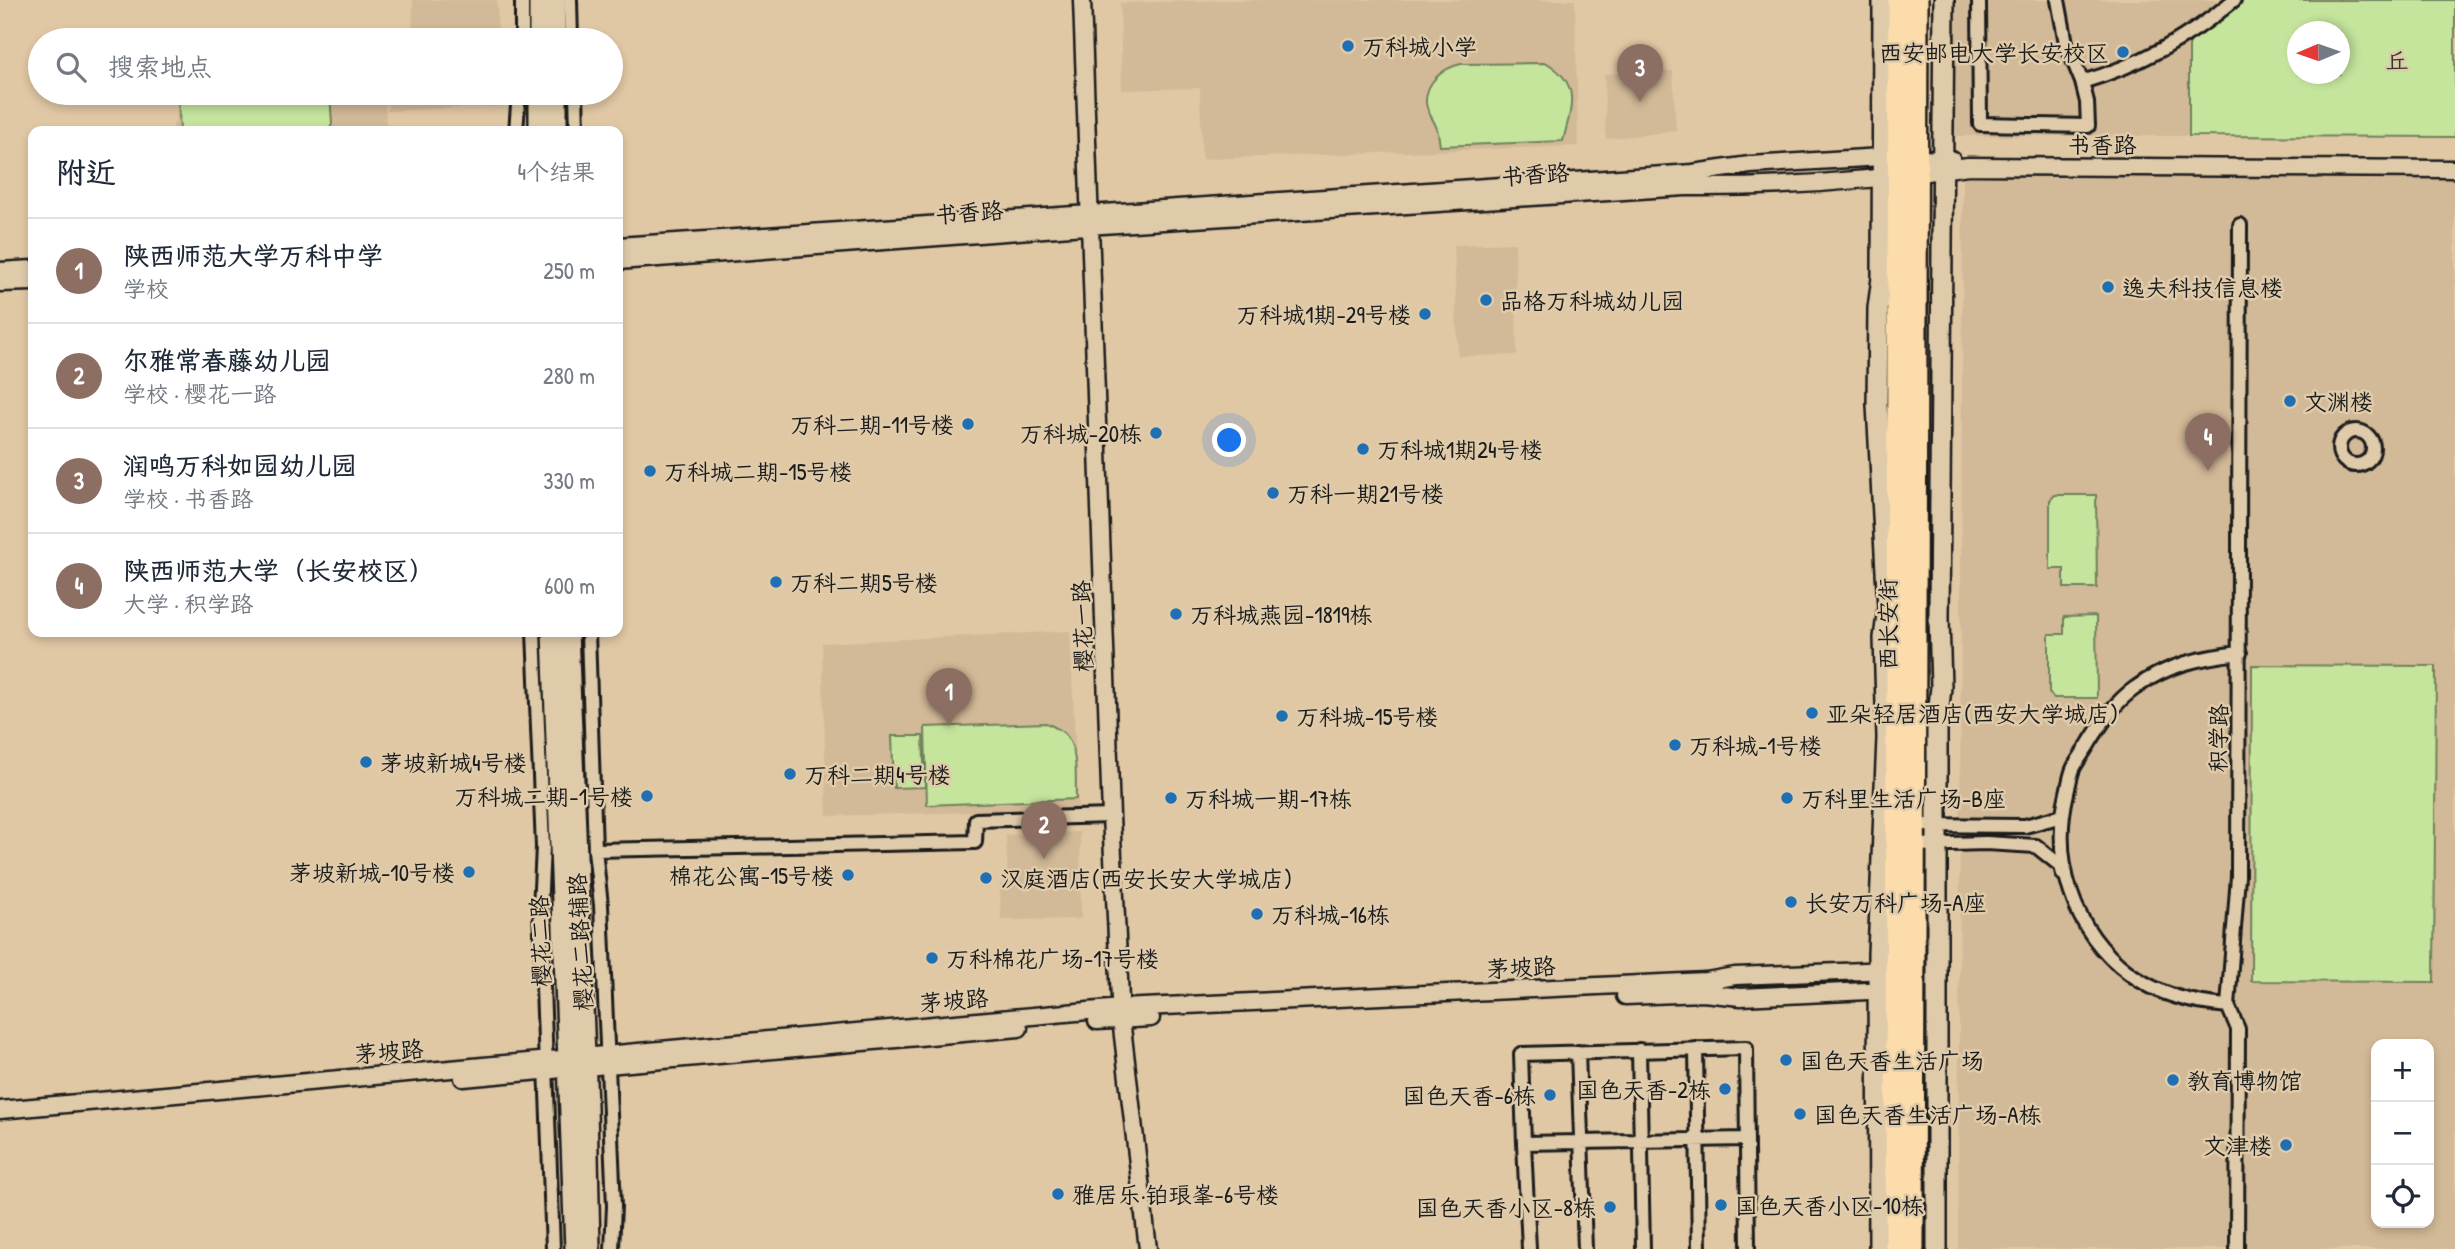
<!DOCTYPE html>
<html lang="zh">
<meta charset="utf-8">
<style>
:root{--surface:#fff;--page:#f2f2f3;--text:#1f2937;--muted:#747a83;--line:#e0e1e3;--accent:#b45309}
body{margin:0;font-family:"Patrick Hand","LXGW WenKai TC",sans-serif;background:var(--page);color:var(--text)}
.controls{position:absolute;right:21px;bottom:21px;display:grid;overflow:hidden;border-radius:14px;box-shadow:0 4px 10px #0003}
.controls button{width:63px;height:63px;display:grid;place-items:center;padding:0;border:0;border-bottom:2px solid var(--line);background:var(--surface);color:var(--text);font:35px sans-serif}
.compass{position:absolute;left:2287px;top:21px;width:63px;height:63px;border-radius:50%;background:var(--surface);box-shadow:0 4px 10px #0003;rotate:268deg}
.you{position:absolute;left:1230px;top:441px;width:24px;height:24px;margin:-18px;border:5px solid #fff;border-radius:50%;background:#1a73e8;box-shadow:0 0 0 10px #1a73e833}
.badge{display:grid;place-items:center;width:46px;height:46px;border-radius:50%;background:var(--accent);color:#fff;font-size:23px;font-weight:700}
.pin{position:absolute;translate:-50% -58px;filter:drop-shadow(0 2px 4px #0008)}
.pin::after{content:'';position:absolute;top:37px;width:24px;height:21px;background:inherit;clip-path:polygon(0 0,100% 0,50% 100%)}
.list{margin:0;padding:0;list-style:none}
h2{display:flex;justify-content:space-between;align-items:center;height:91px;margin:0;padding:0 28px;font-size:30px}
h2 small{font-size:23px;font-weight:400;color:var(--muted)}
.list li{display:grid;grid-template-columns:46px 1fr auto;gap:21px;align-items:center;box-sizing:border-box;height:105px;padding:0 28px;border-top:2px solid var(--line)}
.list b{display:block;font-size:26px;white-space:nowrap}
.list p{margin:0;font-size:23px;white-space:nowrap;color:var(--muted)}
.list em{font-size:23px;font-style:normal;color:var(--muted)}
.icon{flex:none;width:38px;height:38px;fill:none;stroke:currentColor;stroke-width:2;stroke-linecap:round;stroke-linejoin:round}
.map{position:relative;flex:none;width:2455px;height:1249px;overflow:hidden}
.search{position:absolute;background:var(--surface);box-shadow:0 4px 10px #0003;left:28px;top:28px;width:595px;height:77px;display:flex;align-items:center;gap:18px;box-sizing:border-box;padding:0 24px;border-radius:38px;color:var(--muted);font-size:26px}
.panel{position:absolute;background:var(--surface);box-shadow:0 4px 10px #0003;left:28px;top:126px;width:595px;height:511px;border-radius:14px}
.map>svg:first-child{display:block}
.built{fill:#d2b997;fill-rule:evenodd}
.green{fill:#c5e59d;stroke:#70805c;stroke-width:2;fill-rule:evenodd}
.lines{fill:none;stroke-linecap:round;stroke-linejoin:round}
.minor-casing{stroke:#1c1c1c;stroke-width:18}
.tertiary-casing{stroke:#1c1c1c;stroke-width:21}
.secondary-casing{stroke:#1c1c1c;stroke-width:24}
.primary-casing{stroke:#1c1c1c;stroke-width:26}
.minor{stroke:#dfcbaa;stroke-width:12}
.tertiary{stroke:#dfcbaa;stroke-width:16}
.secondary{stroke:#dfcbaa;stroke-width:19}
.primary{stroke:#fddcac;stroke-width:21}
.poi-dot{fill:#1f6fb2;stroke:#dfcbaa;stroke-width:2.5}
.labels{text-anchor:middle;dominant-baseline:central;stroke-width:5;stroke-linejoin:round;paint-order:stroke}
.poi-label{font-size:23px;fill:#1c1c1c;stroke:#dfcbaa;text-anchor:start}
.park-label{font-size:23px;fill:#353a2f;stroke:#dfcbaa}
.street-label{font-size:23px;fill:#1c1c1c;stroke:#dfcbaa}
</style>
<div class="map">
<svg width="2455" height="1249" viewBox="0 0 2455 1249">
<rect width="100%" height="100%" fill="#e1c8a5"/>
<filter id="ink" filterUnits="userSpaceOnUse"><feTurbulence type="fractalNoise" baseFrequency=".0143" numOctaves="2"/><feDisplacementMap in="SourceGraphic" scale="14" xChannelSelector="R" yChannelSelector="G"/><feConvolveMatrix kernelMatrix="1 2 1 2 8 2 1 2 1" color-interpolation-filters="sRGB"/></filter>
<g filter="url(#ink)">
<path class="built" d="M413,0H497L498,40H412Z
M1231,0H1575L1578,146L1202,159L1200,88L1122,90L1120,3Z
M1949,0H2455V136H1947ZM2298,32H2340V74H2298Z
M1673,71L1676,131L1606,139L1604,74Z
M177,93H385L386,131H172L177,115Z
M387,93H500V106L388,111Z
M1963,177L2455,179V1249H1958ZM2376,1044H2429V1223H2376Z
M1515,243L1517,355L1458,356L1454,245Z
M1070,631L1078,809L827,816L822,643Z
M1080,832L1081,919L1001,920L1000,885L1008,883L1006,835Z"/>
<path class="green" d="M2235,0H2455V137L2189,136V46L2194,31ZM2298,32H2340V74H2298Z
M1547,63C1582,85 1571,108 1563,141L1440,146C1439,141 1439,135 1437,129C1435,121 1427,113 1426,103C1425,82 1443,68 1461,64Z
M178,93H330L332,124L329,131H180Z
M2055,495H2096L2097,588H2064V569H2050V500Z
M2096,616L2097,698H2054L2049,693V634H2064V617Z
M2252,665L2436,666L2434,982L2251,981Z
M1046,723C1053,726 1062,730 1066,735C1079,752 1075,780 1076,799L927,805L925,727Z
M892,736H923L925,787L894,788Z"/>
<g class="lines">
<defs>
<path id="minor" d="M522,0V40
M570,0L571,40
M1979,0L1980,124L2088,126L2087,102L2082,82L2066,43L2058,0
M2082,82C2140,65 2188,39 2234,0
M576,93L577,131
M516,131L519,93
M2339 448a17 17 0 1 1 34 0a17 17 0 1 1-34 0Z
M534,632L543,847L540,909L553,1249
M588,632L595,850L601,905L614,1206L612,1249
M1915,825L2025,826L2062,816
M1916,845L1986,843L2036,846L2061,866L2063,874
M595,850L975,842L976,820L1111,816
M2228,1006C2192,1003 2158,995 2129,973C2072,931 2051,859 2067,793C2069,785 2070,775 2074,767C2079,758 2086,749 2091,740C2104,720 2115,702 2135,688C2166,665 2202,657 2240,653
M1696,1049L1699,1249
M1639,1050L1643,1249
M1578,1052L1585,1249
M1524,1143L1521,1054L1746,1048L1748,1249
M1529,1249L1524,1143L1746,1139
M2237,1249L2238,1029L2228,1006L2238,876L2240,225"/>
<path id="tertiary" d="M1082,0L1111,816L1121,1019L1148,1249
M618,246L1693,173L1750,165L1898,156L1917,159L1952,160
M618,261L1071,227L1685,187C1779,188 1874,181 1968,166L2455,169
M0,271L33,269
M0,283L33,282
M1625,996L1703,993L1741,997L1889,990
M1097,1021L1151,1018
M463,1078L1019,1028
M0,1110L1121,1008L1706,981L1735,976L1890,970"/>
<path id="secondary" d="M539,0V40
M555,0V40
M539,93V131
M557,93V131
M552,632L575,1249
M568,632L587,1106L590,1249
M1879,1249L1878,954L1887,738L1884,638L1888,608L1877,405L1878,308L1882,278L1883,0
M1937,1249V727L1941,687L1939,619L1944,0"/>
<path id="primary" d="M1896,1249C1897,833 1897,416 1899,0
M1913,1249L1917,0"/>
</defs>
<use href="#minor" class="minor-casing"/>
<use href="#tertiary" class="tertiary-casing"/>
<use href="#secondary" class="secondary-casing"/>
<use href="#primary" class="primary-casing"/>
<use href="#minor" class="minor"/>
<use href="#tertiary" class="tertiary"/>
<use href="#secondary" class="secondary"/>
<use href="#primary" class="primary"/>
</g>
</g>
<g class="poi-dot">
<circle cx="1348" cy="46" r="7"/>
<circle cx="2123" cy="52" r="7"/>
<circle cx="2108" cy="287" r="7"/>
<circle cx="1486" cy="300" r="7"/>
<circle cx="1425" cy="314" r="7"/>
<circle cx="2290" cy="401" r="7"/>
<circle cx="968" cy="424" r="7"/>
<circle cx="1156" cy="433" r="7"/>
<circle cx="1363" cy="449" r="7"/>
<circle cx="650" cy="471" r="7"/>
<circle cx="1273" cy="493" r="7"/>
<circle cx="776" cy="582" r="7"/>
<circle cx="1176" cy="614" r="7"/>
<circle cx="1812" cy="713" r="7"/>
<circle cx="1282" cy="716" r="7"/>
<circle cx="1675" cy="745" r="7"/>
<circle cx="366" cy="762" r="7"/>
<circle cx="790" cy="774" r="7"/>
<circle cx="647" cy="796" r="7"/>
<circle cx="1171" cy="798" r="7"/>
<circle cx="1787" cy="798" r="7"/>
<circle cx="469" cy="872" r="7"/>
<circle cx="848" cy="875" r="7"/>
<circle cx="986" cy="878" r="7"/>
<circle cx="1791" cy="902" r="7"/>
<circle cx="1257" cy="914" r="7"/>
<circle cx="932" cy="958" r="7"/>
<circle cx="1786" cy="1060" r="7"/>
<circle cx="2173" cy="1080" r="7"/>
<circle cx="1725" cy="1089" r="7"/>
<circle cx="1550" cy="1095" r="7"/>
<circle cx="1800" cy="1114" r="7"/>
<circle cx="2286" cy="1145" r="7"/>
<circle cx="1058" cy="1194" r="7"/>
<circle cx="1721" cy="1205" r="7"/>
<circle cx="1610" cy="1207" r="7"/>
</g>
<g class="labels">
<g class="poi-label">
<text x="1362" y="46">万科城小学</text>
<text x="2109" y="52" text-anchor="end">西安邮电大学长安校区</text>
<text x="2122" y="287">逸夫科技信息楼</text>
<text x="1500" y="300">品格万科城幼儿园</text>
<text x="1411" y="314" text-anchor="end">万科城1期-29号楼</text>
<text x="2304" y="401">文渊楼</text>
<text x="954" y="424" text-anchor="end">万科二期-11号楼</text>
<text x="1142" y="433" text-anchor="end">万科城-20栋</text>
<text x="1377" y="449">万科城1期24号楼</text>
<text x="664" y="471">万科城二期-15号楼</text>
<text x="1287" y="493">万科一期21号楼</text>
<text x="790" y="582">万科二期5号楼</text>
<text x="1190" y="614">万科城燕园-1819栋</text>
<text x="1826" y="713">亚朵轻居酒店(西安大学城店)</text>
<text x="1296" y="716">万科城-15号楼</text>
<text x="1689" y="745">万科城-1号楼</text>
<text x="380" y="762">茅坡新城4号楼</text>
<text x="804" y="774">万科二期4号楼</text>
<text x="633" y="796" text-anchor="end">万科城二期-1号楼</text>
<text x="1185" y="798">万科城一期-17栋</text>
<text x="1801" y="798">万科里生活广场-B座</text>
<text x="455" y="872" text-anchor="end">茅坡新城-10号楼</text>
<text x="834" y="875" text-anchor="end">棉花公寓-15号楼</text>
<text x="1000" y="878">汉庭酒店(西安长安大学城店)</text>
<text x="1805" y="902">长安万科广场-A座</text>
<text x="1271" y="914">万科城-16栋</text>
<text x="946" y="958">万科棉花广场-17号楼</text>
<text x="1800" y="1060">国色天香生活广场</text>
<text x="2187" y="1080">教育博物馆</text>
<text x="1711" y="1089" text-anchor="end">国色天香-2栋</text>
<text x="1536" y="1095" text-anchor="end">国色天香-6栋</text>
<text x="1814" y="1114">国色天香生活广场-A栋</text>
<text x="2272" y="1145" text-anchor="end">文津楼</text>
<text x="1072" y="1194">雅居乐·铂琅峯-6号楼</text>
<text x="1735" y="1205">国色天香小区-10栋</text>
<text x="1596" y="1207" text-anchor="end">国色天香小区-8栋</text>
</g>
<g class="park-label">
<text x="2397" y="60">丘</text>
</g>
<g class="street-label">
<text x="2102" y="144">书香路</text>
<text transform="translate(1535 174) rotate(-4)">书香路</text>
<text transform="translate(969 212) rotate(-4)">书香路</text>
<text transform="translate(1887 624) rotate(-90)">西长安街</text>
<text transform="translate(1082 626) rotate(-92)">樱花一路</text>
<text transform="translate(2218 738) rotate(-89)">积学路</text>
<text transform="translate(540 941) rotate(-92)">樱花二路</text>
<text transform="translate(580 942) rotate(-93)">樱花二路辅路</text>
<text transform="translate(1521 967) rotate(-3)">茅坡路</text>
<text transform="translate(954 1000) rotate(-5)">茅坡路</text>
<text transform="translate(389 1051) rotate(-5)">茅坡路</text>
</g>
</g>
</svg>
<div class="controls">
<button>+</button>
<button>−</button>
<button><svg class="icon" aria-label="locate" viewBox="0 0 24 24"><circle cx="12" cy="12" r="6"/><path d="M12 2v4M12 18v4M2 12h4M18 12h4"/></svg></button>
</div>
<svg class="compass" viewBox="-18 -18 36 36"><path d="M0-13l5 13h-10z" fill="#e53935"/><path d="M0 13l5-13h-10z" fill="#747a83"/></svg>
<div class="you"></div>
<div class="pin badge" style="left:949px;top:726px;background:#8d6e63">1</div>
<div class="pin badge" style="left:1044px;top:859px;background:#8d6e63">2</div>
<div class="pin badge" style="left:1640px;top:102px;background:#8d6e63">3</div>
<div class="pin badge" style="left:2208px;top:471px;background:#8d6e63">4</div>
<div class="search"><svg class="icon" aria-label="search" viewBox="0 0 24 24"><circle cx="10" cy="10" r="6"/><path d="M15 15l6 6"/></svg>搜索地点</div>
<section class="panel">
<h2>附近<small>4个结果</small></h2>
<ul class="list">
<li><span class="badge" style="background:#8d6e63">1</span><div><b>陕西师范大学万科中学</b><p>学校</p></div><em>250 m</em></li>
<li><span class="badge" style="background:#8d6e63">2</span><div><b>尔雅常春藤幼儿园</b><p>学校 · 樱花一路</p></div><em>280 m</em></li>
<li><span class="badge" style="background:#8d6e63">3</span><div><b>润鸣万科如园幼儿园</b><p>学校 · 书香路</p></div><em>330 m</em></li>
<li><span class="badge" style="background:#8d6e63">4</span><div><b>陕西师范大学（长安校区）</b><p>大学 · 积学路</p></div><em>600 m</em></li>
</ul>
</section>
</div>
